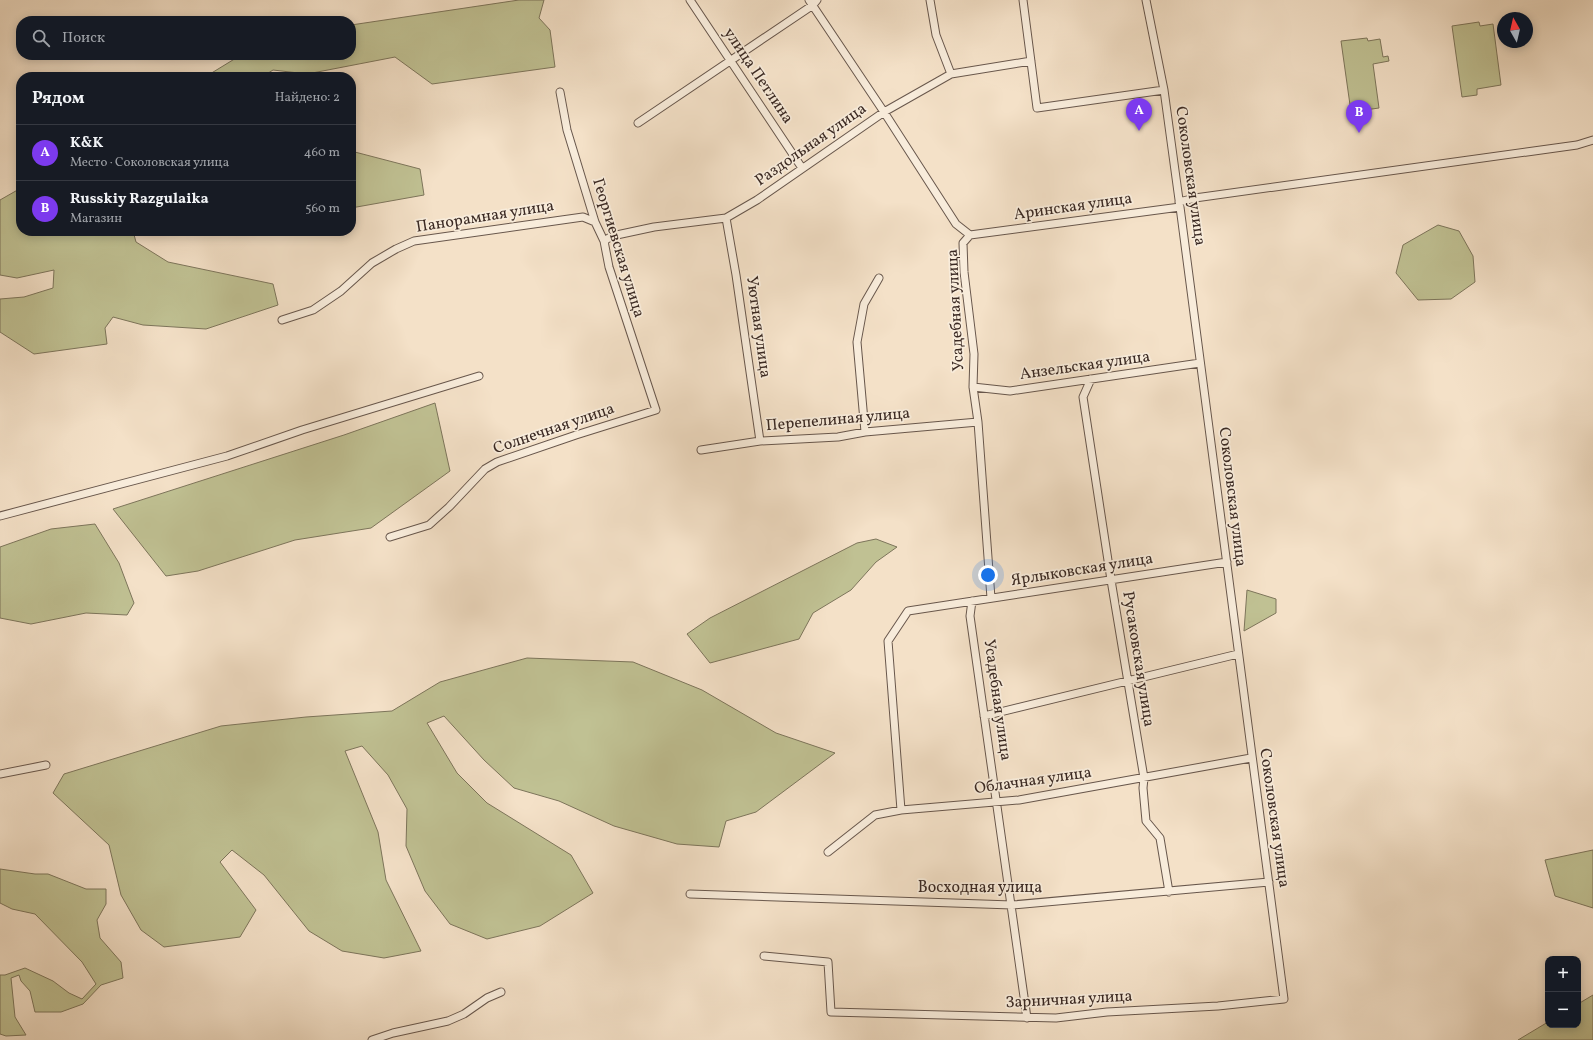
<!DOCTYPE html>
<html lang="ru">
<meta charset="utf-8">
<style>
:root{--surface:#171b24;--page:#242831;--text:#f1f3f6;--muted:#9ea1a6;--line:#363941;--accent:#7c3aed}
body{margin:0;font-family:Vollkorn,serif;background:var(--page);color:var(--text)}
.controls{position:absolute;right:12px;bottom:12px;display:grid;overflow:hidden;border-radius:8px;box-shadow:0 2px 10px #0003}
.controls button{width:36px;height:36px;display:grid;place-items:center;padding:0;border:0;border-bottom:1px solid var(--line);background:var(--surface);color:var(--text);font:20px sans-serif}
.compass{position:absolute;left:1497px;top:12px;width:36px;height:36px;border-radius:50%;background:var(--surface);box-shadow:0 2px 10px #0003;rotate:352deg}
.you{position:absolute;left:988px;top:575px;width:14px;height:14px;margin:-10px;border:3px solid #fff;border-radius:50%;background:#1a73e8;box-shadow:0 0 0 6px #1a73e833}
.badge{display:grid;place-items:center;width:26px;height:26px;border-radius:50%;background:var(--accent);color:#fff;font-size:13px;font-weight:700}
.pin{position:absolute;translate:-50% -33px;filter:drop-shadow(0 1px 2px #0008)}
.pin::after{content:'';position:absolute;top:21px;width:14px;height:12px;background:inherit;clip-path:polygon(0 0,100% 0,50% 100%)}
.list{margin:0;padding:0;list-style:none}
h2{display:flex;justify-content:space-between;align-items:center;height:52px;margin:0;padding:0 16px;font-size:17px}
h2 small{font-size:13px;font-weight:400;color:var(--muted)}
.list li{display:grid;grid-template-columns:26px 1fr auto;gap:12px;align-items:center;box-sizing:border-box;height:56px;padding:0 16px;border-top:1px solid var(--line)}
.list b{display:block;font-size:15px;white-space:nowrap}
.list p{margin:0;font-size:13px;white-space:nowrap;color:var(--muted)}
.list em{font-size:13px;font-style:normal;color:var(--muted)}
.icon{flex:none;width:22px;height:22px;fill:none;stroke:currentColor;stroke-width:2;stroke-linecap:round;stroke-linejoin:round}
.map{position:relative;flex:none;width:1593px;height:1040px;overflow:hidden}
.search{position:absolute;background:var(--surface);box-shadow:0 2px 10px #0003;left:16px;top:16px;width:340px;height:44px;display:flex;align-items:center;gap:10px;box-sizing:border-box;padding:0 14px;border-radius:16px;color:var(--muted);font-size:15px}
.panel{position:absolute;background:var(--surface);box-shadow:0 2px 10px #0003;left:16px;top:72px;width:340px;height:164px;border-radius:16px}
.map>svg:first-child{display:block}
.green{fill:#c0c193;stroke:#7d755b}
.lines{fill:none;stroke-linecap:round;stroke-linejoin:round}
.minor-casing{stroke:#68574c;stroke-width:9}
.minor{stroke:#f8ecdb;stroke-width:7}
.labels{text-anchor:middle;dominant-baseline:central;stroke-width:3.5;stroke-linejoin:round;paint-order:stroke}
.street-label{font-size:16px;fill:#3a2923;stroke:#f8ecdb}
</style>
<div class="map">
<svg width="1593" height="1040" viewBox="0 0 1593 1040">
<rect width="100%" height="100%" fill="#f4e1c8"/>
<filter id="stains"><feTurbulence type="fractalNoise" baseFrequency=".005" numOctaves="4"/><feColorMatrix values="0 0 0 0 .2 0 0 0 0 .09 0 0 0 0 .02 0 0 0 .5 -.17"/></filter>
<radialGradient id="worn" r=".72"><stop offset=".6" stop-color="#630" stop-opacity="0"/><stop offset="1" stop-color="#630" stop-opacity=".3"/></radialGradient>
<path class="green" d="M519,0H544L539,18L550,30L555,67L432,84L395,57L307,74L273,70L262,77H205L241,55H351V25Z
M1479,22L1480,26L1493,24L1501,85L1477,89V95L1462,97L1452,26Z
M1367,38L1368,41L1380,39L1383,57L1388,56L1389,61L1373,64L1379,108L1351,112L1341,41Z
M351,151L420,169L424,195L351,208Z
M21,188V231H133L136,242L168,262L273,284L278,305L206,329L143,325L113,317L105,328L107,344L34,354L0,332V299L24,297L53,288L54,270L17,278L0,275V200Z
M1438,225L1459,231L1473,256L1475,282L1451,299L1418,300L1396,273L1403,245Z
M435,403L450,471L371,528L295,540L198,571L166,576L113,509L344,435Z
M95,524L119,563L134,603L127,615L86,613L31,624L0,618V547L51,529Z
M876,539L897,547L876,562L851,590L813,613L799,639L710,663L687,634L710,618L857,543Z
M1247,590L1276,599V613L1244,631Z
M527,658L633,662L702,690L776,733L835,753L756,812L726,821L719,847L677,844L614,826L559,801L514,788L484,760L444,716L427,723L457,773L487,803L571,855L593,893L540,926L487,939L450,924L425,891L406,846L407,809L388,775L362,746L345,751L378,832L386,880L421,951L384,958L342,951L309,931L264,875L232,850L220,862L256,910L240,937L164,947L141,930L121,895L109,845L53,793L64,774L221,726L306,717L392,711L440,682Z
M1593,850V908L1555,896L1545,860Z
M0,869L35,874H48L86,889H106V904L97,920L100,938L121,962L123,978L101,985L83,1004L61,1012H35L30,991L21,981L19,975L11,978L15,1017L26,1035L6,1036L0,1034V975H5L25,968L53,981L69,993L82,999L96,984L82,962L35,914L12,909L0,903Z
M1593,995V1040H1518L1548,1022V1025H1578V1004Z"/>
<g class="lines">
<defs>
<path id="minor" d="M690,0L802,168
M809,0L884,112L956,224L970,235
M930,0L936,35L951,74
M1023,0L1037,108L1164,90
M638,123L813,5L817,0
M1179,202L1195,198L1577,145L1593,140
M726,218L736,275L760,441
M970,235L963,243L964,272L974,354L973,387L978,422L991,598
M970,235L1180,207
M604,241L612,236L654,227L726,218L757,200L884,112L951,74L1031,61
M282,320L313,310L341,291L372,263L396,249L414,241L583,217L595,222
M1091,379L1083,397L1111,580L1144,778L1143,788L1146,821L1160,838L1169,892
M973,387L1010,391L1200,363
M865,432L857,342L864,304L879,278
M701,450L760,441L838,437L865,432L978,422
M0,516L227,456L302,430L479,376
M390,537L429,525L449,507L485,469L497,462L576,435L656,410L609,267L604,241L595,222L567,130L560,92
M972,601L970,616L1027,1018
M984,716L1238,654
M0,774L46,765
M901,810L888,641L908,611L1227,562
M828,852L875,815L901,810L1019,800L1251,758
M690,894L1012,905L1269,882
M764,956L828,962L831,1012L1056,1018L1107,1012L1218,1006L1284,999L1180,207L1164,90L1146,0
M372,1040L393,1033L448,1021L464,1014L487,998L501,992"/>
</defs>
<use href="#minor" class="minor-casing"/>
<use href="#minor" class="minor"/>
</g>
<g class="labels">
<g class="street-label">
<text transform="translate(758 76) rotate(56)">улица Петлина</text>
<text transform="translate(811 145) rotate(-35)">Раздольная улица</text>
<text transform="translate(1190 176) rotate(82)">Соколовская улица</text>
<text transform="translate(1073 207) rotate(-8)">Аринская улица</text>
<text transform="translate(485 217) rotate(-9)">Панорамная улица</text>
<text transform="translate(618 248) rotate(73)">Георгиевская улица</text>
<text transform="translate(956 310) rotate(-93)">Усадебная улица</text>
<text transform="translate(758 327) rotate(82)">Уютная улица</text>
<text transform="translate(1085 366) rotate(-8)">Анзельская улица</text>
<text transform="translate(838 420) rotate(-5)">Перепелиная улица</text>
<text transform="translate(554 429) rotate(-19)">Солнечная улица</text>
<text transform="translate(1232 497) rotate(83)">Соколовская улица</text>
<text transform="translate(1082 570) rotate(-9)">Ярлыковская улица</text>
<text transform="translate(1138 659) rotate(81)">Русаковская улица</text>
<text transform="translate(997 700) rotate(82)">Усадебная улица</text>
<text transform="translate(1033 781) rotate(-8)">Облачная улица</text>
<text transform="translate(1274 818) rotate(82)">Соколовская улица</text>
<text x="980" y="888">Восходная улица</text>
<text transform="translate(1069 1000) rotate(-3)">Зарничная улица</text>
</g>
</g>
<rect width="100%" height="100%" filter="url(#stains)"/>
<rect width="100%" height="100%" fill="url(#worn)"/>
</svg>
<div class="controls">
<button>+</button>
<button>−</button>
</div>
<svg class="compass" viewBox="-18 -18 36 36"><path d="M0-13l5 13h-10z" fill="#e53935"/><path d="M0 13l5-13h-10z" fill="#9ea1a6"/></svg>
<div class="you"></div>
<div class="pin badge" style="left:1139px;top:131px">A</div>
<div class="pin badge" style="left:1359px;top:133px">B</div>
<div class="search"><svg class="icon" aria-label="search" viewBox="0 0 24 24"><circle cx="10" cy="10" r="6"/><path d="M15 15l6 6"/></svg>Поиск</div>
<section class="panel">
<h2>Рядом<small>Найдено: 2</small></h2>
<ul class="list">
<li><span class="badge">A</span><div><b>K&amp;K</b><p>Место · Соколовская улица</p></div><em>460 m</em></li>
<li><span class="badge">B</span><div><b>Russkiy Razgulaika</b><p>Магазин</p></div><em>560 m</em></li>
</ul>
</section>
</div>
